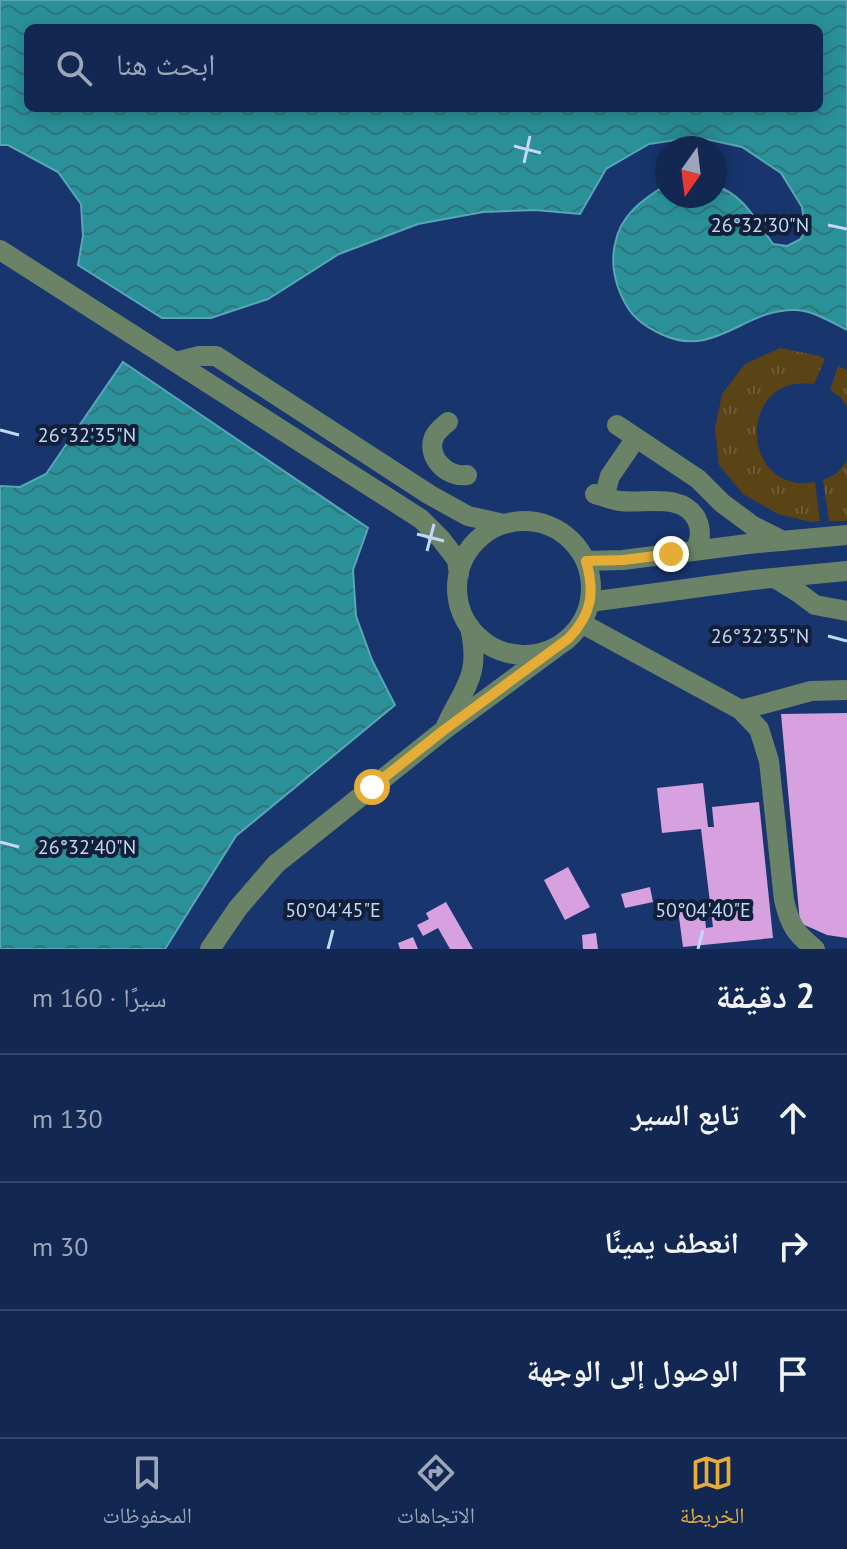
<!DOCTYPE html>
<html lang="ar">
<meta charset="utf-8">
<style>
:root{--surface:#122852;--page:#1f345c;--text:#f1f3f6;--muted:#9ca6b8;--line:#314469;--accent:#e5ad35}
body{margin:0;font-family:"PT Sans","Noto Naskh Arabic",sans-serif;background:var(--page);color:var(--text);direction:rtl}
.compass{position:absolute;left:655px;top:136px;width:72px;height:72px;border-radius:50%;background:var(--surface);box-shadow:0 4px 20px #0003;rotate:194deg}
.stop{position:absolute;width:24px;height:24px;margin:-18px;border:6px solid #e5ad35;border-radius:50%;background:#fff}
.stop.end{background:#e5ad35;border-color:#fff;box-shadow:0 2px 8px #0008}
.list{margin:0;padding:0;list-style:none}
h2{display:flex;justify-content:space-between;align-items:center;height:104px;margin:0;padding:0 32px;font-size:34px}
h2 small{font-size:26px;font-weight:400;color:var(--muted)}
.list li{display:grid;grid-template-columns:52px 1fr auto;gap:24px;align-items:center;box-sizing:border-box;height:128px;padding:0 32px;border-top:2px solid var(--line)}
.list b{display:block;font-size:30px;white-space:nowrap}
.list em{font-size:26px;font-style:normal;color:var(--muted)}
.icon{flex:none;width:44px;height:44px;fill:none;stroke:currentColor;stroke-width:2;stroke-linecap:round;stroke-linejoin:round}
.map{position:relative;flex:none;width:847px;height:949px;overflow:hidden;direction:ltr}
.search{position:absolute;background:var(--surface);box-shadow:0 4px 20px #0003;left:24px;right:24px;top:24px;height:88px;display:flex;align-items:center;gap:20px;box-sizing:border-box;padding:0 28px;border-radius:12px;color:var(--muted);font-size:30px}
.sheet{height:488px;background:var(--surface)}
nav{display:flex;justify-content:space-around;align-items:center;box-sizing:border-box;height:112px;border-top:2px solid var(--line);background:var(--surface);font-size:22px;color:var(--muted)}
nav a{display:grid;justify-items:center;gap:4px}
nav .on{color:var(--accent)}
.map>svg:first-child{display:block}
.grass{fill:url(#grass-tufts)}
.water{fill:url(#water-waves);stroke:#58a6b6;stroke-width:2;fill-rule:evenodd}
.building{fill:#d7a0df}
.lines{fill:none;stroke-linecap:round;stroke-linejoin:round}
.minor{stroke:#6a8367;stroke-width:20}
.route{stroke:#e5ad35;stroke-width:10}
.ticks{fill:none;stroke:#c3d7f9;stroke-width:3}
.ticks-label{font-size:20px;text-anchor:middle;fill:#c3d7f9;stroke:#111f39;stroke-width:8;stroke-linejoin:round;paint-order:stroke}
</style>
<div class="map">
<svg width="847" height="949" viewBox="0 0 847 949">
<defs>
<pattern id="grass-tufts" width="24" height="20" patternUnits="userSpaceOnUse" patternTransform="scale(2)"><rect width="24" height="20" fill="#5a4315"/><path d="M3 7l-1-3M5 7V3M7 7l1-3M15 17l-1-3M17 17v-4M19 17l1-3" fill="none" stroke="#705d38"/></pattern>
<pattern id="water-waves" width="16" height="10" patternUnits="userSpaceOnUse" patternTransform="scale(2)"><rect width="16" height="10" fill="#2a9199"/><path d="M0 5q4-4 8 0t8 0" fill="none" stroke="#30757e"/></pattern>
</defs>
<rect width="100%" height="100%" fill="#18356e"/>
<path class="grass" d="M780,348L820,356L825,359L814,384C737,372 738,495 815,482L820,521L811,522L778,514L743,494L719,465L715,429L722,394L745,364Z
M838,366L847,370V406L840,397L830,390Z
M847,461V521H829L823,480L837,473Z"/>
<path class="water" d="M0,0H847V330C831,322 814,311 796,310C744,308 715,360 661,334C648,328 636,321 628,308C616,289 610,266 615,244C620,215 643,199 666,185H667V196H715V186C743,193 757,222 773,244L787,246L801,239L805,227L802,207L781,173L742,147L696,137L649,144L606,169L580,214L535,210L483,212L418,224L339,254L268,299L211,318H162L78,265L83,236L81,204L58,172L8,145H0ZM28,28H819V108H28Z
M123,362L368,528L353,570L356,616L372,660L395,705L236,836L165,949H0V486L20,487L46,474Z"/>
<path class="building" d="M847,713V938L827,935L800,923L781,714Z
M703,783L708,827H714L712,807L759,802L773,938L683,947L678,910L704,908L706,928L713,927L701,829L662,833L657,788Z
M568,867L590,907L565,920L544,880Z
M650,887L653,902L625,908L621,894Z
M446,902L473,949H450L438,928L423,936L417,925L429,919L426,913Z
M596,933L598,949H583L582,935Z
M413,937L418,949H400L398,943Z"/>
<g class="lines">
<path class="minor" d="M0,250L421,519L441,539L457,560L459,574
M176,362L199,356H216L430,495L468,516L504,524
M448,422C443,426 437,431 434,437C426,457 447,478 467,475
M617,425L698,479L722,503L753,526L783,541
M595,494C603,496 612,500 620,501C645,504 684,492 697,520C702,532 700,540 695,551
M604,497L610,476L636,438
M457 588a67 67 0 1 1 134 0a67 67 0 1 1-134 0Z
M586,561L623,560L748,544L847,535
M775,578L799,593L815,605L847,611
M590,602L752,580L847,571
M581,623L741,710L759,729L769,761L784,900C790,925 795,933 815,949
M741,710L811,691L847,690
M446,726C465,685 481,676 470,627
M210,949L238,908L276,864L444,730L558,646"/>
</g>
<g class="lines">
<path class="route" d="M372,787L444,730L569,638C592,614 595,592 586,561L623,560L671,554"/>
</g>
<path class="ticks" d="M514,146L541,153M524,163L530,136M828,225L847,229M0,430L19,435M417,534L444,541M427,551L434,524M828,636L847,641M0,842L19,847M328,949L333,930M698,949L703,930"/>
<g class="ticks-label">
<text x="760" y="232">26°32'30"N</text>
<text x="87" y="442">26°32'35"N</text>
<text x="760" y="643">26°32'35"N</text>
<text x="87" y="854">26°32'40"N</text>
<text x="333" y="917">50°04'45"E</text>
<text x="703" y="917">50°04'40"E</text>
</g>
</svg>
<svg class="compass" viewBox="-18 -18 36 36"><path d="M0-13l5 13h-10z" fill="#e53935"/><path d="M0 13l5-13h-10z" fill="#9ca6b8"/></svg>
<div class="stop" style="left:372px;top:787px"></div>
<div class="stop end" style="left:671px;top:554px"></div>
<div class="search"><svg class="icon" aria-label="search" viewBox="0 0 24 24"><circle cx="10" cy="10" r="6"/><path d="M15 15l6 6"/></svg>ابحث هنا</div>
</div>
<section class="sheet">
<h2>2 دقيقة<small>سيرًا · 160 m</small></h2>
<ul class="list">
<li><svg class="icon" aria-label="ahead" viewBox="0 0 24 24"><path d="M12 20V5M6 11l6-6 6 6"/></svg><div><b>تابع السير</b></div><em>130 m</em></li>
<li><svg class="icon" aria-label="right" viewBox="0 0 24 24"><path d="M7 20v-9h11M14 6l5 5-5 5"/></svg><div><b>انعطف يمينًا</b></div><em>30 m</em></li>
<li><svg class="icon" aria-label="arrive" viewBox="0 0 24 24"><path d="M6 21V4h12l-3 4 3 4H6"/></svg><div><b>الوصول إلى الوجهة</b></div></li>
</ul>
</section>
<nav>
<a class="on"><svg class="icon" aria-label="map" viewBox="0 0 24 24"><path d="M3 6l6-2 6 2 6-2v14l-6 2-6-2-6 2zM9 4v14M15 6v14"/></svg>الخريطة</a>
<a><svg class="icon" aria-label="directions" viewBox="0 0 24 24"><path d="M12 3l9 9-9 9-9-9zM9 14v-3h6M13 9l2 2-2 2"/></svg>الاتجاهات</a>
<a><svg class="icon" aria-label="saved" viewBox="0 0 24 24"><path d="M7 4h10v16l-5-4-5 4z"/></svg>المحفوظات</a>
</nav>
